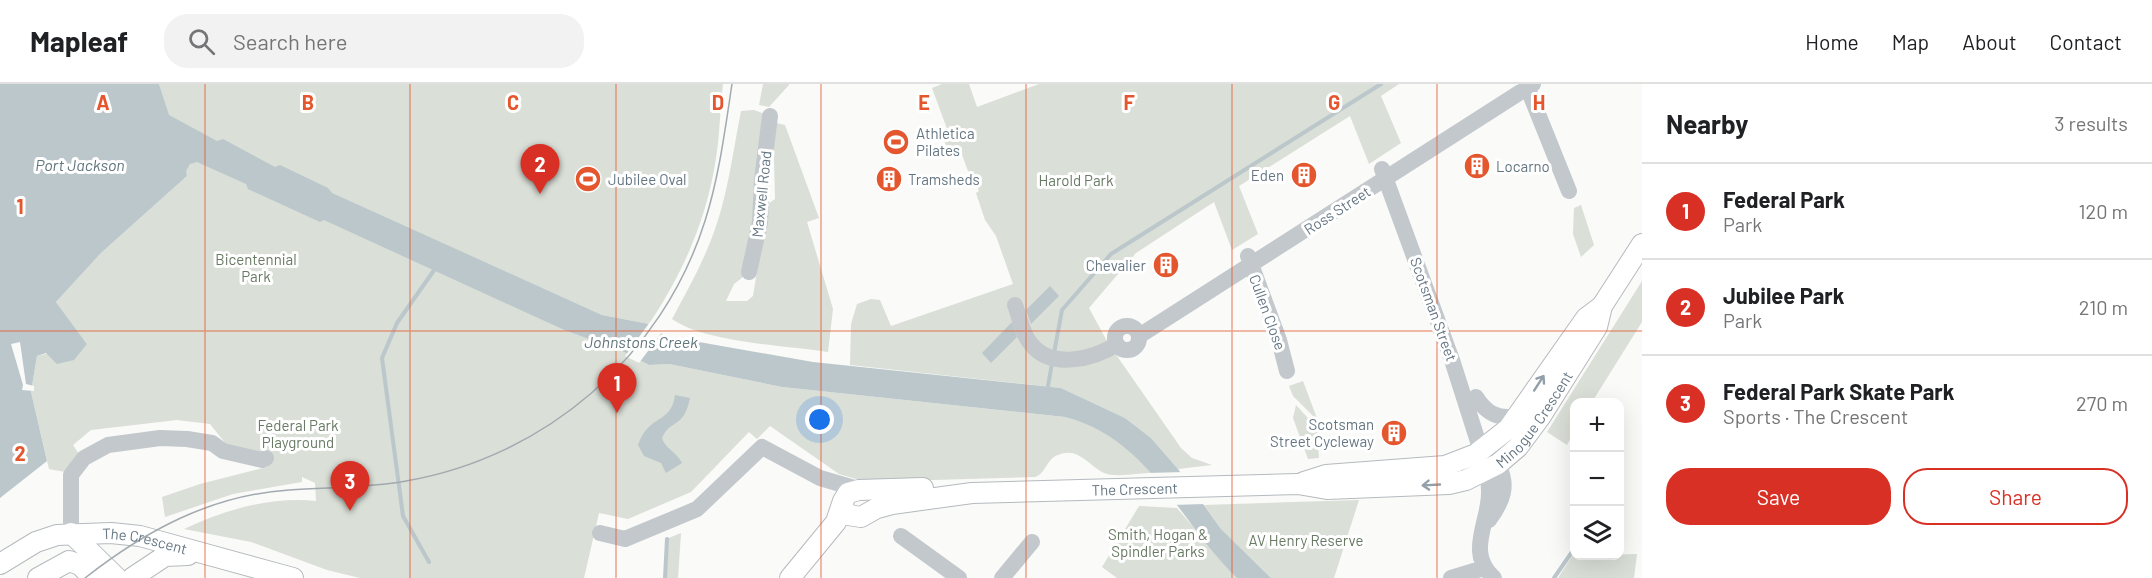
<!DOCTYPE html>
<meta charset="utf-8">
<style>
:root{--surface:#fff;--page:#f2f2f2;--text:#202124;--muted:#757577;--line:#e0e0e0;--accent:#d93025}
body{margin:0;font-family:Barlow,sans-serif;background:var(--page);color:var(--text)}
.controls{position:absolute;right:18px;bottom:18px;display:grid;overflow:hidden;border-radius:12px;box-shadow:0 6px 24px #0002}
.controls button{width:54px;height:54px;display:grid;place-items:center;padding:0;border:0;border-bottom:2px solid var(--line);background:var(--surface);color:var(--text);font:30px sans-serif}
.you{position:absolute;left:820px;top:336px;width:21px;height:21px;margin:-15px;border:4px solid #fff;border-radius:50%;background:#1a73e8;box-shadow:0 0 0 9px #1a73e833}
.badge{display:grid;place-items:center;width:39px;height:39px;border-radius:50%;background:var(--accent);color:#fff;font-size:20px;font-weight:700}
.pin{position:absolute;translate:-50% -50px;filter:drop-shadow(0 2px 3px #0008)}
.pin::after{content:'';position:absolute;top:32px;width:21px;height:18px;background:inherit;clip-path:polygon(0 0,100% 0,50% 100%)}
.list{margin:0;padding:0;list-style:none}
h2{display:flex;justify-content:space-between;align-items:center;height:78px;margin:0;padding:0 24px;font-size:26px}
h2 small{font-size:20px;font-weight:400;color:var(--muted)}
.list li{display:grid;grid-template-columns:39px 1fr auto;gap:18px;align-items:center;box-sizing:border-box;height:96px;padding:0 24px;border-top:2px solid var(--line)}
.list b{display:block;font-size:22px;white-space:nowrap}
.list p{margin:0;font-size:20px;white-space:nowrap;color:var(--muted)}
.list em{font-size:20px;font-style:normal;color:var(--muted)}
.actions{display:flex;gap:12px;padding:18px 24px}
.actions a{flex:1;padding:14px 0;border:2px solid var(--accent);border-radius:24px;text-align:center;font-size:21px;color:var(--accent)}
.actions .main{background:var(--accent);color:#fff}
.icon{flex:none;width:33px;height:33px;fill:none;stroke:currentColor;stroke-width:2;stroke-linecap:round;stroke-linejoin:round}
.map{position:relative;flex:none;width:1642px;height:494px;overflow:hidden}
header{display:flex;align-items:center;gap:36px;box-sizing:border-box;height:84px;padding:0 30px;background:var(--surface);border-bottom:2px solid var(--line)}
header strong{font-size:28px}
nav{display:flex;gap:33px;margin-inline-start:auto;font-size:21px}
.search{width:420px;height:54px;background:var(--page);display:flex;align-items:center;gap:15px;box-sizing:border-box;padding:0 21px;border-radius:24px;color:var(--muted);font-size:22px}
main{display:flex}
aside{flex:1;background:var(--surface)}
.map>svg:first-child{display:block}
.green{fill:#dadfd7}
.water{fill:#bbc7cb}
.pier{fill:#fafaf8}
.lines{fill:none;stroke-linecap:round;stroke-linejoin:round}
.stream{stroke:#bbc7cb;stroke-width:4}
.major-casing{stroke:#b5babe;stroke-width:22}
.minor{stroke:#c3c8cc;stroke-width:16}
.major{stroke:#fff;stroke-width:20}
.tram{stroke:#a2aab0;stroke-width:1.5}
.oneway{stroke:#939fa8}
.grid{fill:none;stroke:#e4572e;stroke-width:1.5;stroke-opacity:0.55}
.labels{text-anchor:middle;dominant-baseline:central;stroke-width:6;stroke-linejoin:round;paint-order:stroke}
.poi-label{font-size:15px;fill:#657683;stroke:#fff;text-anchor:start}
.park-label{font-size:15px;fill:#687a64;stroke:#fff}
.street-label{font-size:15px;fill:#657683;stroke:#fff}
.water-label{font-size:16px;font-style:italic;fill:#60757c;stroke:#fff}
.grid-label{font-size:20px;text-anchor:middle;font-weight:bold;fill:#e4572e;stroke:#fff;stroke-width:6;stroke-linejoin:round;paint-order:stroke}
</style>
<header>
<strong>Mapleaf</strong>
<div class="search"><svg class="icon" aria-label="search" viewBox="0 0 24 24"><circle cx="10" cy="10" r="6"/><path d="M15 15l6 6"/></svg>Search here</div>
<nav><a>Home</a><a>Map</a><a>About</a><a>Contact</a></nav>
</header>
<main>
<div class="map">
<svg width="1642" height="494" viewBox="0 0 1642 494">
<rect width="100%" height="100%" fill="#fafaf8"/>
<path class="green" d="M159,0H723C720,25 720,49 716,74C707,135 683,189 649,240L602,231L378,131L436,186L564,246L624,268L649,281L669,280L782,303L1065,333C1101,342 1128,360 1151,389C1138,389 1115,394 1104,389C1088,381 1078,362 1058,371C1046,375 1046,390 1035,393L866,398L839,390L770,342L757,355L749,348L691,408L628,435L599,429L584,494H360L327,486L251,458L184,445C224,426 272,412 316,417L315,399L302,393V398L233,410L165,433L162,413L200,400L267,383L269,377L226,360L210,340L177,336L91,346L73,361L79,370L65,388L49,385L31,308L37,272L87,260L56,218L101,169L187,92Z
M763,0H789V1L769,23L759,21Z
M942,0H969L977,23L1039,0H1399L1381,12L1401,59L1369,80L1350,32L1239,102L1258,150L1232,166L1214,118L1136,169L1089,224L1108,259L1181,364L1192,374L1212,381L1178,385L1151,354L1125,334L1061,304L850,281L851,240L857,220L871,215L880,216L891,242L1013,200L996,152L985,136L976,109L979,107L975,97L972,98L960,65L948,68L944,56L950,53L932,4Z
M754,26L767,31L760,96L743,193L734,200L726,217H747L753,212L768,120L775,115L773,38L785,41L819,134L807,138L833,225L828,268C785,261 706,259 672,235C687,207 703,179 714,148C728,110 733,67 741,27Z
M1581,121L1594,161L1581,173L1573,150L1574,124Z
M1642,197V238L1592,318H1574V348L1567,361L1547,348Z
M1303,297L1318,337L1293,312L1289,302Z
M1296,321L1317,344L1319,374L1308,375L1293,334Z
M1359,416L1334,494H1271L1221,445L1204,421Z
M1139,422L1177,424L1237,494H1117L1102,483Z
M681,449L678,494H664L666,455Z
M1574,469V472L1637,470L1634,494H1558Z"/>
<path class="water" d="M0,0H159L169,31L217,57L223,55L275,83L280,81L328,104L332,109L602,231L649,240L665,252L813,278L1061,304L1125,334L1151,354L1178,385L1221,445L1271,494H1237C1179,438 1149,354 1065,333L782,303L669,280L649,281L624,268L564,246L324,136L320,138L248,105L246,100L197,78L190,80L186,87L187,92L101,169L56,218L87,260L74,276L57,280L46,269L37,272L31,308L47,377L0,414Z
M1050,202L1059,212L1031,240L1026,226Z
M1012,238L1017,253L991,279L982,269Z
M675,311L690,314C684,345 670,335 662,354C665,365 677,368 682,379L666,389L661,379L644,372L638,361C649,329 671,341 675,311Z"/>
<path class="pier" d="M650,238L663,247L639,279L625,272Z
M20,258L26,300L34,302V307L22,306L23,301L11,260Z
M1184,388L1196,405L1205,420L1172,421L1147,389Z"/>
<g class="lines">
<path class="stream" d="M1054,269L1062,226L1111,170L1381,0
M1047,308L1052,279
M429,478L403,432L382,274L397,239L437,182
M665,494L667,455
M1554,494L1574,465"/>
<defs>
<g id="major">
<path d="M1304,398L1326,391L1445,382L1476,370L1508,345L1586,234L1602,222"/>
<path id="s1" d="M843,423L848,431L861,433L877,424L892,420L972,409L1298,400L1327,405L1449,400L1466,396L1498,380L1518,363L1541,332L1597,243L1602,222L1642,160"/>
<path d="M71,449L117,494"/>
<path id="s2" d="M0,480L36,458L57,451L111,449L140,452L293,494"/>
<path d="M38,494L69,477L80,481L93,494"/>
<path d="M132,494L165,472L188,471"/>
<path d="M790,494L836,438L843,417L848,409L859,406L923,404"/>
</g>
</defs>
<use href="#major" class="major-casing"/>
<path class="minor" d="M1526,0L1569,107
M1382,85L1452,276L1481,367
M1248,172L1279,256L1287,287
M749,188L760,138L762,96L770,32
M1015,221C1020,234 1022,250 1031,260C1051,286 1094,275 1117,260
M1115 254a12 12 0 1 1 24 0a12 12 0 1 1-24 0Z
M1139,252L1533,0
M1476,313C1486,329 1498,336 1517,332
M1487,387C1489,398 1490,409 1488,420C1484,447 1469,472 1494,494
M1489,436C1503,417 1509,402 1498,380
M71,449V391L84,374L108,361L160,354L187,355L212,359L223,367L262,376L266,374
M600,449L625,455L697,425L762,363L820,394L861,406
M901,452L959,494
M1002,494L1032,458
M1451,494L1484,484"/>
<use href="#major" class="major"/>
<path class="tram" d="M85,494C145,447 211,411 289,406C328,403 368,404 406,397C545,373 662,273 705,137C719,93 725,46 732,0"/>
</g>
<defs><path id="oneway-shaft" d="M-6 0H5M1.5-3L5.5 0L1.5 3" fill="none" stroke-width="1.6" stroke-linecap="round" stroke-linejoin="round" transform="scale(1.5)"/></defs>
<g class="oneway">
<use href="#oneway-shaft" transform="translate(1539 299) rotate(-57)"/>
<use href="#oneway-shaft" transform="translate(1431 401) rotate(177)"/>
</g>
<path class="grid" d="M205,0V494M410,0V494M616,0V494M821,0V494M1026,0V494M1232,0V494M1437,0V494M0,247H1642"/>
<defs>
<symbol id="stadium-disc" viewBox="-11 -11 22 22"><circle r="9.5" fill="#e4572e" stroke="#fff"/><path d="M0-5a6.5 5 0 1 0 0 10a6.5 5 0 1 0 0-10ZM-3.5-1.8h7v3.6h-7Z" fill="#fff"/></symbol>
<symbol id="building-disc" viewBox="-11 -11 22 22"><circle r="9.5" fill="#e4572e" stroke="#fff"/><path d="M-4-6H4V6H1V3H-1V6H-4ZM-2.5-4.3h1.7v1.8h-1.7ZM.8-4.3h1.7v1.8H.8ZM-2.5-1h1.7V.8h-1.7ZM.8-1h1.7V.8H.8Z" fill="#fff"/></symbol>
</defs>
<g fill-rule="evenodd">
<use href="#stadium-disc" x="881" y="43" width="30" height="30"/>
<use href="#building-disc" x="1462" y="67" width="30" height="30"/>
<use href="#building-disc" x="1289" y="76" width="30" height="30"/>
<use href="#stadium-disc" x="573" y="80" width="30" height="30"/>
<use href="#building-disc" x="874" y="80" width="30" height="30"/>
<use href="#building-disc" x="1151" y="166" width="30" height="30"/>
<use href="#building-disc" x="1379" y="334" width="30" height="30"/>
</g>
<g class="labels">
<g class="poi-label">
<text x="916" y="49">Athletica<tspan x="916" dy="17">Pilates</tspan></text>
<text x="1496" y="82">Locarno</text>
<text x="1284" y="91" text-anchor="end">Eden</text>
<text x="608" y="95">Jubilee Oval</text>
<text x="908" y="95">Tramsheds</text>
<text x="1146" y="181" text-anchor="end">Chevalier</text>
<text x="1374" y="340" text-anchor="end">Scotsman<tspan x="1374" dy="17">Street Cycleway</tspan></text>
</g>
<g class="park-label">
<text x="1076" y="96">Harold Park</text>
<text x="256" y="175">Bicentennial<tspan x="256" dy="17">Park</tspan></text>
<text x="298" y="341">Federal Park<tspan x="298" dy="17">Playground</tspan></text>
<text x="1158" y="450">Smith, Hogan &amp;<tspan x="1158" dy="17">Spindler Parks</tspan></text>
<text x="1306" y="456">AV Henry Reserve</text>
</g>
<g class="street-label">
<text transform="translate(761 110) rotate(-84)">Maxwell Road</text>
<text transform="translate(1337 126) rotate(-33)">Ross Street</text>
<text transform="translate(1434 225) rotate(70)">Scotsman Street</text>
<text transform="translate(1268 228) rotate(70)">Cullen Close</text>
<text stroke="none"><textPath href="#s1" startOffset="726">Minogue Crescent</textPath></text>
<text stroke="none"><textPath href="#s1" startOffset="300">The Crescent</textPath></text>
<text stroke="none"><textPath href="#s2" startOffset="153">The Crescent</textPath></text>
</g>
<g class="water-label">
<text x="80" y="80">Port Jackson</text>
<text x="641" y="257">Johnstons Creek</text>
</g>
</g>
<g class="grid-label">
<text x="103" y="26">A</text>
<text x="308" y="26">B</text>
<text x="513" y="26">C</text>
<text x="718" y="26">D</text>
<text x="924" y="26">E</text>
<text x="1129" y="26">F</text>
<text x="1334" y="26">G</text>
<text x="1539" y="26">H</text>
<text x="20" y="130">1</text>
<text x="20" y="377">2</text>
</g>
</svg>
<div class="controls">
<button>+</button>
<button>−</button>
<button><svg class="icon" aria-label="layers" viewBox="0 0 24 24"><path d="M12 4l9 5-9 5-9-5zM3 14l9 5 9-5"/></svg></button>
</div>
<div class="you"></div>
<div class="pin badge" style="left:617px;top:329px">1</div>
<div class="pin badge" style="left:540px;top:110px">2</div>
<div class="pin badge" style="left:350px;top:427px">3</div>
</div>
<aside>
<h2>Nearby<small>3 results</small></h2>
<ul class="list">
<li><span class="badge">1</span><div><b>Federal Park</b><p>Park</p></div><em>120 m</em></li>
<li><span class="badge">2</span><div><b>Jubilee Park</b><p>Park</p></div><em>210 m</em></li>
<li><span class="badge">3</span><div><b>Federal Park Skate Park</b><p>Sports · The Crescent</p></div><em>270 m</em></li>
</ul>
<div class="actions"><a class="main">Save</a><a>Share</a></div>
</aside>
</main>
